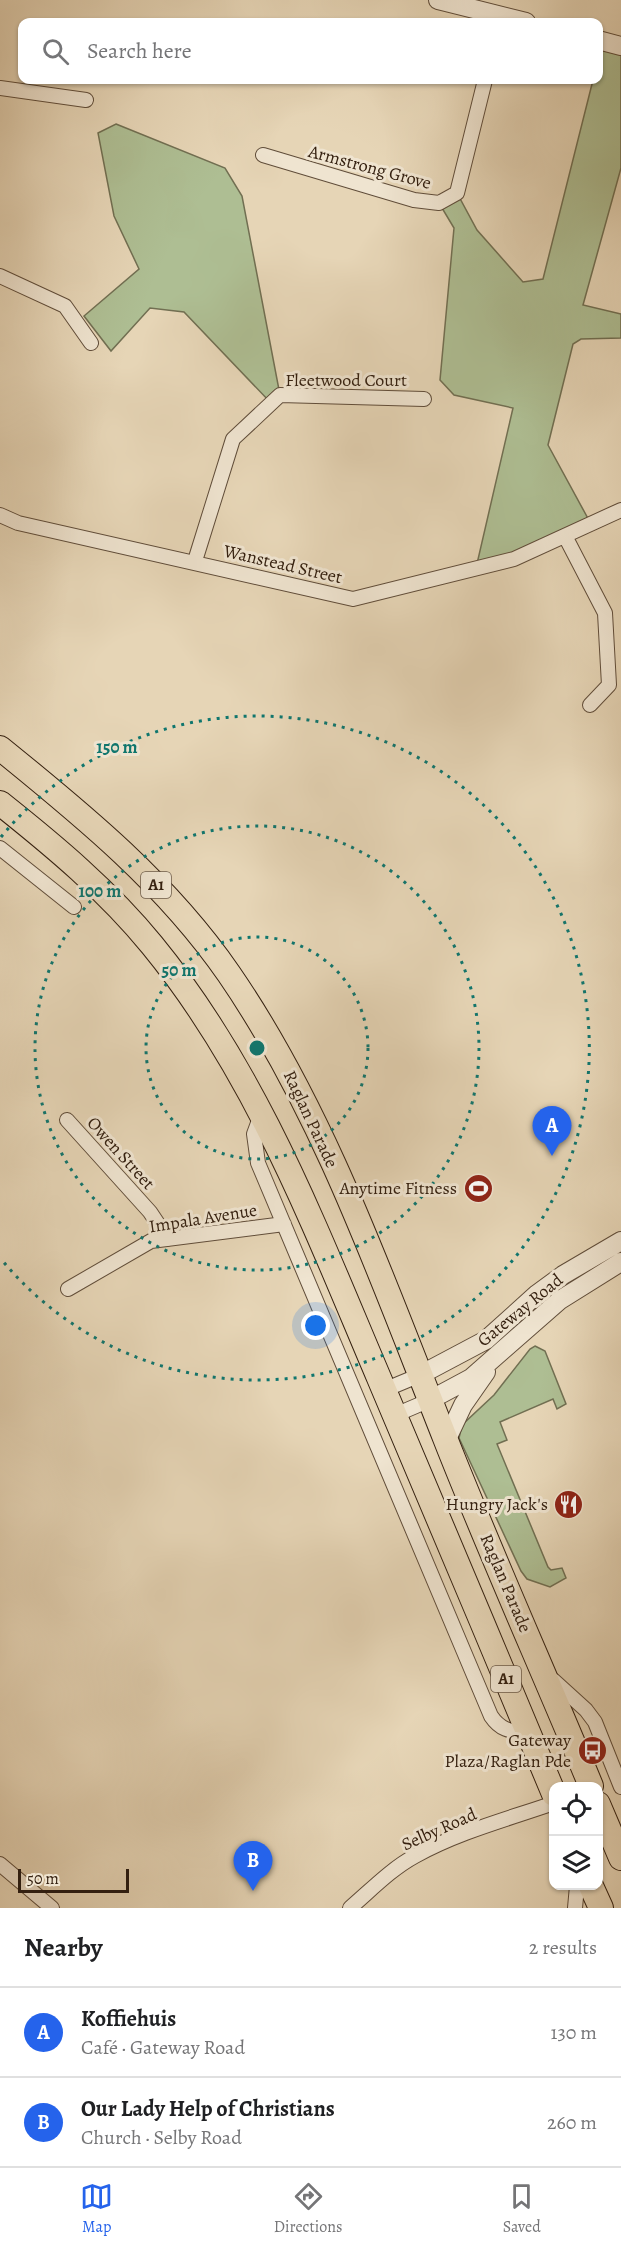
<!DOCTYPE html>
<meta charset="utf-8">
<style>
:root{--surface:#fff;--page:#f2f2f2;--text:#202124;--muted:#757577;--line:#e0e0e0;--accent:#2563eb}
body{margin:0;font-family:Alegreya,serif;background:var(--page);color:var(--text)}
.controls{position:absolute;right:18px;bottom:18px;display:grid;overflow:hidden;border-radius:12px;box-shadow:0 2px 4px #0004}
.controls button{width:54px;height:54px;display:grid;place-items:center;padding:0;border:0;border-bottom:2px solid var(--line);background:var(--surface);color:var(--text);font:30px sans-serif}
.scale{position:absolute;left:18px;bottom:15px;width:111px;box-sizing:border-box;padding-left:6px;border:3px solid #342010;border-top:0;font-size:16px;line-height:21px;white-space:nowrap;color:#342010;-webkit-text-stroke:4px #efe4d0;paint-order:stroke}
.you{position:absolute;left:316px;top:1326px;width:21px;height:21px;margin:-15px;border:4px solid #fff;border-radius:50%;background:#1a73e8;box-shadow:0 0 0 9px #1a73e833}
.badge{display:grid;place-items:center;width:39px;height:39px;border-radius:50%;background:var(--accent);color:#fff;font-size:20px;font-weight:700}
.pin{position:absolute;translate:-50% -50px;filter:drop-shadow(0 2px 3px #0008)}
.pin::after{content:'';position:absolute;top:32px;width:21px;height:18px;background:inherit;clip-path:polygon(0 0,100% 0,50% 100%)}
.list{margin:0;padding:0;list-style:none}
h2{display:flex;justify-content:space-between;align-items:center;height:78px;margin:0;padding:0 24px;font-size:26px}
h2 small{font-size:20px;font-weight:400;color:var(--muted)}
.list li{display:grid;grid-template-columns:39px 1fr auto;gap:18px;align-items:center;box-sizing:border-box;height:90px;padding:0 24px;border-top:2px solid var(--line)}
.list b{display:block;font-size:22px;white-space:nowrap}
.list p{margin:0;font-size:20px;white-space:nowrap;color:var(--muted)}
.list em{font-size:20px;font-style:normal;color:var(--muted)}
.icon{flex:none;width:33px;height:33px;fill:none;stroke:currentColor;stroke-width:2;stroke-linecap:round;stroke-linejoin:round}
.map{position:relative;flex:none;width:621px;height:1908px;overflow:hidden}
.search{position:absolute;background:var(--surface);box-shadow:0 2px 4px #0004;left:18px;right:18px;top:18px;height:66px;display:flex;align-items:center;gap:15px;box-sizing:border-box;padding:0 21px;border-radius:12px;color:var(--muted);font-size:22px}
.sheet{height:258px;background:var(--surface)}
nav{display:flex;justify-content:space-around;align-items:center;box-sizing:border-box;height:84px;border-top:2px solid var(--line);background:var(--surface);font-size:16px;color:var(--muted)}
nav a{display:grid;justify-items:center;gap:3px}
nav .on{color:var(--accent)}
.map>svg:first-child{display:block}
.green{fill:#aebe93;stroke:#716f52;stroke-width:1.5}
.lines{fill:none;stroke-linecap:round;stroke-linejoin:round}
.minor-casing{stroke:#604d3a;stroke-width:16}
.tertiary-casing{stroke:#604d3a;stroke-width:20}
.trunk-casing{stroke:#342010;stroke-width:26}
.minor{stroke:#efe4d0;stroke-width:14}
.tertiary{stroke:#efe4d0;stroke-width:18}
.trunk{stroke:#e6d5b6;stroke-width:24}
.ring{fill:none;stroke:#0f766e;stroke-width:3;stroke-dasharray:3 6}
.labels{text-anchor:middle;dominant-baseline:central;stroke-width:6;stroke-linejoin:round;paint-order:stroke}
.shield{fill:#efe4d0;stroke:#6c5b4a;stroke-width:1.5}
.shield-label{font-size:16px;font-weight:bold;fill:#342010}
.street-label{font-size:18px;fill:#342010;stroke:#efe4d0}
.poi-label{font-size:18px;fill:#342010;stroke:#efe4d0;text-anchor:end}
.centre{fill:#0f766e;stroke:#efe4d0;stroke-width:3}
.ring-label{font-size:18px;text-anchor:middle;font-weight:bold;fill:#0f766e;stroke:#efe4d0;stroke-width:6;stroke-linejoin:round;paint-order:stroke}
</style>
<div class="map">
<svg width="621" height="1908" viewBox="0 0 621 1908">
<rect width="100%" height="100%" fill="#e6d5b6"/>
<filter id="stains"><feTurbulence type="fractalNoise" baseFrequency=".00333" numOctaves="4"/><feColorMatrix values="0 0 0 0 .2 0 0 0 0 .09 0 0 0 0 .02 0 0 0 .5 -.17"/></filter>
<radialGradient id="worn" r=".72"><stop offset=".6" stop-color="#630" stop-opacity="0"/><stop offset="1" stop-color="#630" stop-opacity=".3"/></radialGradient>
<path class="green" d="M602,41L621,46V168L583,305L621,314V338L581,339L573,344L548,445L591,524L476,568L513,408L454,395L440,380L454,228L439,203L457,193L477,230L523,282L543,279L593,80H598L599,57Z
M116,124L225,168L242,196L280,395L271,403L184,312L150,308L111,351L84,316L139,269L114,216L98,133Z
M535,1346L545,1351L566,1404L557,1409L553,1399L500,1422L507,1440L497,1444L548,1567L551,1570L562,1568L566,1578L550,1587L527,1579L521,1571L459,1438L462,1425L494,1395L530,1349Z"/>
<g class="lines">
<defs>
<path id="minor" d="M0,88L86,100
M263,155L414,200L439,203L457,193L485,80
M0,276L65,306L91,343
M0,515L18,523L353,599L514,559L621,510
M565,536L605,613L609,685L590,705
M195,561L233,439L280,395L424,399
M0,848L74,907
M261,1115L254,1134L258,1163L491,1716C501,1731 511,1731 528,1733
M67,1120L150,1212L168,1239
M68,1289L151,1241L284,1224
M384,1390L420,1375
M395,1415L430,1400
M553,1680L586,1710L595,1722L621,1787
M0,1864L52,1908
M350,1908C371,1890 391,1869 415,1856C458,1832 508,1819 554,1803
M575,1908L577,1886"/>
<path id="tertiary" d="M438,0L526,22
M598,40L621,46
M420,1375L486,1340L537,1294L563,1275L621,1241
M430,1400L471,1378L560,1300L621,1262
M446,1441L463,1405L486,1372"/>
<path id="trunk" d="M0,748C84,816 167,884 229,974C324,1112 383,1282 445,1438C491,1555 543,1670 591,1786
M0,803C54,846 108,891 152,945C257,1073 315,1228 379,1378C438,1517 496,1655 554,1794
M598,1804L621,1858
M591,1886L601,1908"/>
</defs>
<use href="#minor" class="minor-casing"/>
<use href="#tertiary" class="tertiary-casing"/>
<use href="#trunk" class="trunk-casing"/>
<use href="#minor" class="minor"/>
<use href="#tertiary" class="tertiary"/>
<use href="#trunk" class="trunk"/>
</g>
<g class="ring">
<circle cx="257" cy="1048" r="111"/>
<circle cx="257" cy="1048" r="222"/>
<path d="M1 837A332 332 0 1 1 1 1259"/>
</g>
<defs>
<symbol id="stadium-disc" viewBox="-11 -11 22 22"><circle r="9.5" fill="#8f2418" stroke="#efe4d0"/><path d="M0-5a6.5 5 0 1 0 0 10a6.5 5 0 1 0 0-10ZM-3.5-1.8h7v3.6h-7Z" fill="#fff"/></symbol>
<symbol id="restaurant-disc" viewBox="-11 -11 22 22"><circle r="9.5" fill="#8f2418" stroke="#efe4d0"/><path d="M-5-6h1v4h1v-4h1v4h1v-4h1v5L-1.5 .5V6h-2V.5L-5-1ZM5-6V6H3V1.5H1.5Q1.5-4 5-6Z" fill="#fff"/></symbol>
<symbol id="bus-disc" viewBox="-11 -11 22 22"><circle r="9.5" fill="#8f2418" stroke="#efe4d0"/><path d="M-5-6H5V4H4V6H2V4H-2V6H-4V4H-5ZM-3.5-4V0h7V-4ZM-3.5 1.2v1.5H-2V1.2ZM2 1.2v1.5H3.5V1.2Z" fill="#fff"/></symbol>
</defs>
<g fill-rule="evenodd">
<use href="#stadium-disc" x="462" y="1172" width="33" height="33"/>
<use href="#restaurant-disc" x="552" y="1488" width="33" height="33"/>
<use href="#bus-disc" x="576" y="1734" width="33" height="33"/>
</g>
<g class="labels">
<g class="shield">
<rect x="141" y="872" width="30" height="26" rx="4.5"/>
<rect x="491" y="1666" width="30" height="26" rx="4.5"/>
</g>
<g class="shield-label">
<text x="156" y="885">A1</text>
<text x="506" y="1679">A1</text>
</g>
<g class="street-label">
<text transform="translate(370 167) rotate(15)">Armstrong Grove</text>
<text x="346" y="380">Fleetwood Court</text>
<text transform="translate(283 564) rotate(13)">Wanstead Street</text>
<text transform="translate(311 1119) rotate(65)">Raglan Parade</text>
<text transform="translate(121 1153) rotate(48)">Owen Street</text>
<text transform="translate(203 1218) rotate(-9)">Impala Avenue</text>
<text transform="translate(520 1310) rotate(-39)">Gateway Road</text>
<text transform="translate(506 1583) rotate(67)">Raglan Parade</text>
<text transform="translate(439 1829) rotate(-24)">Selby Road</text>
</g>
<g class="poi-label">
<text x="457" y="1188">Anytime Fitness</text>
<text x="548" y="1504">Hungry Jack's</text>
<text x="571" y="1740">Gateway<tspan x="571" dy="21">Plaza/Raglan Pde</tspan></text>
</g>
</g>
<circle cx="257" cy="1048" r="9" class="centre"/>
<g class="ring-label">
<text x="117" y="753">150 m</text>
<text x="100" y="897">100 m</text>
<text x="179" y="976">50 m</text>
</g>
<rect width="100%" height="100%" filter="url(#stains)"/>
<rect width="100%" height="100%" fill="url(#worn)"/>
</svg>
<div class="controls">
<button><svg class="icon" aria-label="locate" viewBox="0 0 24 24"><circle cx="12" cy="12" r="6"/><path d="M12 2v4M12 18v4M2 12h4M18 12h4"/></svg></button>
<button><svg class="icon" aria-label="layers" viewBox="0 0 24 24"><path d="M12 4l9 5-9 5-9-5zM3 14l9 5 9-5"/></svg></button>
</div>
<div class="scale">50 m</div>
<div class="you"></div>
<div class="pin badge" style="left:552px;top:1156px">A</div>
<div class="pin badge" style="left:253px;top:1891px">B</div>
<div class="search"><svg class="icon" aria-label="search" viewBox="0 0 24 24"><circle cx="10" cy="10" r="6"/><path d="M15 15l6 6"/></svg>Search here</div>
</div>
<section class="sheet">
<h2>Nearby<small>2 results</small></h2>
<ul class="list">
<li><span class="badge">A</span><div><b>Koffiehuis</b><p>Café · Gateway Road</p></div><em>130 m</em></li>
<li><span class="badge">B</span><div><b>Our Lady Help of Christians</b><p>Church · Selby Road</p></div><em>260 m</em></li>
</ul>
</section>
<nav>
<a class="on"><svg class="icon" aria-label="map" viewBox="0 0 24 24"><path d="M3 6l6-2 6 2 6-2v14l-6 2-6-2-6 2zM9 4v14M15 6v14"/></svg>Map</a>
<a><svg class="icon" aria-label="directions" viewBox="0 0 24 24"><path d="M12 3l9 9-9 9-9-9zM9 14v-3h6M13 9l2 2-2 2"/></svg>Directions</a>
<a><svg class="icon" aria-label="saved" viewBox="0 0 24 24"><path d="M7 4h10v16l-5-4-5 4z"/></svg>Saved</a>
</nav>
